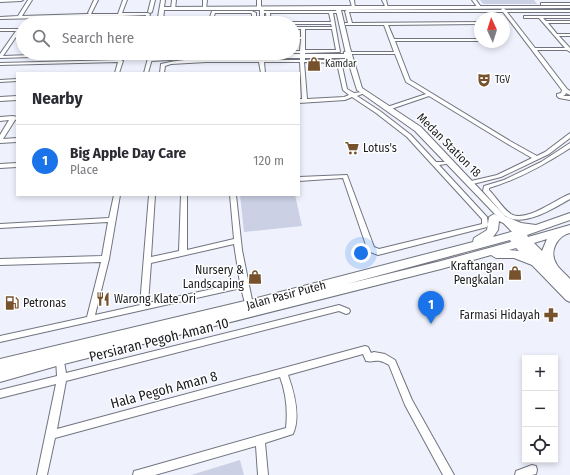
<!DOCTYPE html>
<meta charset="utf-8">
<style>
:root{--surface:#fff;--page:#f2f2f3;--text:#2b2b33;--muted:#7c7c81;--line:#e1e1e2;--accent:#1a73e8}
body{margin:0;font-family:"Fira Sans Condensed",sans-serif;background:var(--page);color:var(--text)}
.controls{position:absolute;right:12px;bottom:12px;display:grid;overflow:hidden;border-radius:0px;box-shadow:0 2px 6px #0003}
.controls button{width:36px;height:36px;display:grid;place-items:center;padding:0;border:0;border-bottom:1px solid var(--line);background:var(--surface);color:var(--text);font:20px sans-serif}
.compass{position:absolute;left:474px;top:12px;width:36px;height:36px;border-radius:50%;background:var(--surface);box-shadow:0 2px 6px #0003;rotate:356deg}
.you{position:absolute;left:361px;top:253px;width:14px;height:14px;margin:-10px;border:3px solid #fff;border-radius:50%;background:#1a73e8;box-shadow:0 0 0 6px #1a73e833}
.badge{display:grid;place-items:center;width:26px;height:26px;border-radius:50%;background:var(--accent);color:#fff;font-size:13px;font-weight:700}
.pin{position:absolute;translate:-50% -33px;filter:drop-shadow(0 1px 2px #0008)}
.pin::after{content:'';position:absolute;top:21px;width:14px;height:12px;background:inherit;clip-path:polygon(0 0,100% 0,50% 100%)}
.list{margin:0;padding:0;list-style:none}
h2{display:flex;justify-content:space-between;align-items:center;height:52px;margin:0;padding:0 16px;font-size:17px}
h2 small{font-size:13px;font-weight:400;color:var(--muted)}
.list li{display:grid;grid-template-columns:26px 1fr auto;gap:12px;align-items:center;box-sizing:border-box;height:72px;padding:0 16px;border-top:1px solid var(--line)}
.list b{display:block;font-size:15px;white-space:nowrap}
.list p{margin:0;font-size:13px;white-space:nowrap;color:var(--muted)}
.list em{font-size:13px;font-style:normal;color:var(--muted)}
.icon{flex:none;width:22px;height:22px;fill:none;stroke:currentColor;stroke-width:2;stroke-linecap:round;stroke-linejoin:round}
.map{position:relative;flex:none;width:570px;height:475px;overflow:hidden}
.search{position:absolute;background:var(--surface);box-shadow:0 2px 6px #0003;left:16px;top:16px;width:284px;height:44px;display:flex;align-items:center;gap:10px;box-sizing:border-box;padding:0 14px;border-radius:22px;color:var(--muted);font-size:15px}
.panel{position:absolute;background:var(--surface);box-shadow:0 2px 6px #0003;left:16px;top:72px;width:284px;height:124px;border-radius:0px}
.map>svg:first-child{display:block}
.green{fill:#cbd0e4}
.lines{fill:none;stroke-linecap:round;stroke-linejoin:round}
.minor-casing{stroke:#71747e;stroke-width:2}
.tertiary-casing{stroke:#71747e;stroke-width:2}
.primary-casing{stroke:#71747e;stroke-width:2}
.minor{fill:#fff;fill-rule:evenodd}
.tertiary{fill:#fff;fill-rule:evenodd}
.primary{fill:#fff;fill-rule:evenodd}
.labels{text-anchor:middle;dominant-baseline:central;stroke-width:3;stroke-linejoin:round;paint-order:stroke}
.far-poi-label{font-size:10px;fill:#1c1d21;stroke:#fff;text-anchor:start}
.street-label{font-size:12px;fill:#1c1d21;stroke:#fff}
.poi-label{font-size:12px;fill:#1c1d21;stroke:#fff;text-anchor:start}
.near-street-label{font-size:14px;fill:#1c1d21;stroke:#fff}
</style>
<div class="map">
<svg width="570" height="475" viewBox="0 0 570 475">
<rect width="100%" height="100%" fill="#eff2fd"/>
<path class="green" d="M480,0H534L537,4H483Z
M240,195H295L302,226L244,232Z
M240,460L244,475H191Z"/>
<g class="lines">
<defs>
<path id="minor" d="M0,0H23L21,1L0,2Z
M28,0H32L22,16L87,14H89L88,13L94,0H98L91,14H118L123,0H127L122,13H148L150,14L148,23H144L146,15L121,16L118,23H114L117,16L90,17L87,23H83L86,17L0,19V17L18,16Z
M151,0H155L152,12L150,13L148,12Z
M172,0H176L175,9L173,10L171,9Z
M203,0H207L206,9L203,8Z
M257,0H261V7H263L264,11H340V13H333L340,52L305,53V60H337L341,61L347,89L354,93L362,92V94L357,96L380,111L411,135L436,162H446L447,163L446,164L439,165L487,217L488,225L487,227L378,255L368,251L343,178L299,181V177L347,175L374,247L379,249L482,224V219L407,137L376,113L352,97L345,100L299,103V99H302L300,62H264L265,73H261L259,62H206L171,64L165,66L164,73H160L161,64C192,56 228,60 259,60L261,59L263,60H300V53H292H293V51H300L301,39H293V37H301V29H293V27H332L331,24H293V23H291L293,22H331L329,13H270L271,23H267L266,13H264V23H260V9L257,8ZM305,29H332L336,50H305ZM304,62L337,63L343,90L349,95L344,97L307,99Z
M350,0H354L355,8L352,7Z
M382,0H386L388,8H386Z
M472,0H476L481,7L480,8H478Z
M541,3H570V5H541Z
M503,8L506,10H570V12H507L535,48H565L539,18H524V16H570V18H543L546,21H570V23H548L557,34H570V36H559L570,48V52L567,50H537L567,89L570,91V95L566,93L565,95L563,96H570V100L559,98L557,96V94L561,93L562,90L503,12H349L352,23L480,22V24L388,25L394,39H480V41H395L410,80L510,141L537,156L545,152L570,133V138L549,154L501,177L469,185L466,183L467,182L497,175L532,158L506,143L429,96L391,109H387V107L426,94L406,82L395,54H344V52H394L384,25H345V23H348L345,11L347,10H502L501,9Z
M212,11H252L256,13V23H252V14L251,13H215L212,23H208Z
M0,29H23V31H20L3,56L84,53H129L127,54L0,58V54L16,31H0Z
M148,58L152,59L148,73H144Z
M121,60L123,61L119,73H115L118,62L0,65V63Z
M17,79V81L0,82V80Z
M17,96V100L0,101V97Z
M13,116L17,117V119L15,120L3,139L17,138V142L0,143V135L9,120L0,121V117Z
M570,143V148C544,165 519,179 489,188V190C497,198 502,208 511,214C526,223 556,199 570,194V199C554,208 522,229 504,215L483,191L484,186L504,180L541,162Z
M17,163V167L0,168V164Z
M114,195H120L109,259L95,315L140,305L149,195H155L151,257L179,251L181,195H187V250L234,239L230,195H236L242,250L253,305L252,307L249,308L246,307L241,288L0,342V336L87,317L101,262L0,265V259L102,256L108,222L0,228V224L109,218ZM234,244L240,283L148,303L151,263Z
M339,305L349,309L350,311L349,313L346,314L339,311L66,381L57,429L365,346L368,347L371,353L374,352L385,354L395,360L412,400L454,475H443L405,405L389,365C376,357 376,363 366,361L363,354L288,375C294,392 301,416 293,434L265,443L268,475H258L256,446L155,475H133L134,471L138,470L286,428C288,410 286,393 280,377L55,438L47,475H37L56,384L0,398V390L57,376L56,359L57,356L60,355L63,356L66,373Z
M532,465L536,466L537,470L536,474L532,475H515L516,471Z"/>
<path id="tertiary" d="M161,0H165L164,7L338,6H570V8L341,10L350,48L362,88L421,127L506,217L522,232L523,234L522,236H516L415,131L357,90L347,58H209L150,61L147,59L148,53H154L153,57L209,54H346L336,10H164L163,23H157Z"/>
<path id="primary" d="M570,213V220L527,235L528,237L570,225V233C557,236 548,252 557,265C560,270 566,274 570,279V302L566,300L532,265L514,258H496L491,255L441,269L60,365L0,382V359L249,300L473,242L474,238L487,230L489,217L494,214L499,217H507L521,223L536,225ZM499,221L518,230L493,237L498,230ZM547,239L542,251L534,243ZM510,240L511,242L441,261L347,284ZM516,248L519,251L509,250Z"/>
</defs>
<use href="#minor" class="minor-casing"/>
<use href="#tertiary" class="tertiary-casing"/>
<use href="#primary" class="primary-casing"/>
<use href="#minor" class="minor"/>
<use href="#tertiary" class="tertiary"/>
<use href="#primary" class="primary"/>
</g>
<defs>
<symbol id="shop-bare" viewBox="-9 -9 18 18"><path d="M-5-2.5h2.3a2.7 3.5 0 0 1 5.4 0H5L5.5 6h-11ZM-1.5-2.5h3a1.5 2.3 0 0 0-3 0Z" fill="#77522d" stroke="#fff" stroke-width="2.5" paint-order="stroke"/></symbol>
<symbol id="theatre-bare" viewBox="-9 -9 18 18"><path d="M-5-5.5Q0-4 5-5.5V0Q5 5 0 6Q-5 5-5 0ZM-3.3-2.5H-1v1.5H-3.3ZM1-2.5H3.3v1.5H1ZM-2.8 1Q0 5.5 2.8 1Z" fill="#77522d" stroke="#fff" stroke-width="2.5" paint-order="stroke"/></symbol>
<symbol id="supermarket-bare" viewBox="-9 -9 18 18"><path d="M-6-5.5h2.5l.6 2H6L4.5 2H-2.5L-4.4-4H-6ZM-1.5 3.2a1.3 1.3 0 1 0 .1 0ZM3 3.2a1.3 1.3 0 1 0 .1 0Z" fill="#77522d" stroke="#fff" stroke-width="2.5" paint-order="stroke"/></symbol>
<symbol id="restaurant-bare" viewBox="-9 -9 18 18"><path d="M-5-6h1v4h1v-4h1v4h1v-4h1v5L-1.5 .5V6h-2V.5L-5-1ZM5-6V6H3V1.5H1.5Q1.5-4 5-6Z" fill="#77522d" stroke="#fff" stroke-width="2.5" paint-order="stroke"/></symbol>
<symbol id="fuel-bare" viewBox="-9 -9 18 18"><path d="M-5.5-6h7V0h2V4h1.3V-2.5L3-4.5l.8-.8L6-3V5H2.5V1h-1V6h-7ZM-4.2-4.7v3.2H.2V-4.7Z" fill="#77522d" stroke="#fff" stroke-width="2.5" paint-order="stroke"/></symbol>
<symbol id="pharmacy-bare" viewBox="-9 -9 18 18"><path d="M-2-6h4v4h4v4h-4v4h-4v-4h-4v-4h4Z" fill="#77522d" stroke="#fff" stroke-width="2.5" paint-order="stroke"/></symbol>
</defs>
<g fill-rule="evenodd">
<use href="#shop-bare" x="304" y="54" width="20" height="20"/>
<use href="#theatre-bare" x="474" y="70" width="20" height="20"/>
<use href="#supermarket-bare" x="342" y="138" width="20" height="20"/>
<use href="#shop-bare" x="505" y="263" width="20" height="20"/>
<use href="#shop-bare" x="245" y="267" width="20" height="20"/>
<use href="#restaurant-bare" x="93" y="289" width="20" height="20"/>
<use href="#fuel-bare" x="2" y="293" width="20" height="20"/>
<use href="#pharmacy-bare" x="541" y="305" width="20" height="20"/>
</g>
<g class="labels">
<g class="far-poi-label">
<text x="325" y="64">Kamdar</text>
<text x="495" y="80">TGV</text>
</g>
<g class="street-label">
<text transform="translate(449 145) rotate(45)">Medan Station 18</text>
<text transform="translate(286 295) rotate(-15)">Jalan Pasir Puteh</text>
</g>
<g class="poi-label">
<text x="363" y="148">Lotus's</text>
<text x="504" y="266" text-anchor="end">Kraftangan<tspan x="504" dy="14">Pengkalan</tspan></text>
<text x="244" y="270" text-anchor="end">Nursery &amp;<tspan x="244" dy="14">Landscaping</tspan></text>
<text x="114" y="299">Warong Klate Ori</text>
<text x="23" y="303">Petronas</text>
<text x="540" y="315" text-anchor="end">Farmasi Hidayah</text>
</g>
<g class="near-street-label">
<text transform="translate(159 340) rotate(-14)">Persiaran Pegoh Aman 10</text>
<text transform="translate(164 390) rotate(-15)">Hala Pegoh Aman 8</text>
</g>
</g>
</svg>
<div class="controls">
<button>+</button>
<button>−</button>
<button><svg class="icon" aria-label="locate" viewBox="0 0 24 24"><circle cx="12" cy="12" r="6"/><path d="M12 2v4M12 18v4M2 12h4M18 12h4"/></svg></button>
</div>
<svg class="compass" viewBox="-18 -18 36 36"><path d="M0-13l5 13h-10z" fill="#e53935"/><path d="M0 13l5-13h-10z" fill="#7c7c81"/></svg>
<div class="you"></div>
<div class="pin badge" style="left:431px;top:324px">1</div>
<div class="search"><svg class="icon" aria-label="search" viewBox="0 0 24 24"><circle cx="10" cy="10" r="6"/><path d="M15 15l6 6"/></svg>Search here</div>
<section class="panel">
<h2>Nearby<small></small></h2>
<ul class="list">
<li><span class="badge">1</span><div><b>Big Apple Day Care</b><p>Place</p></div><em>120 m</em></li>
</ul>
</section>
</div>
